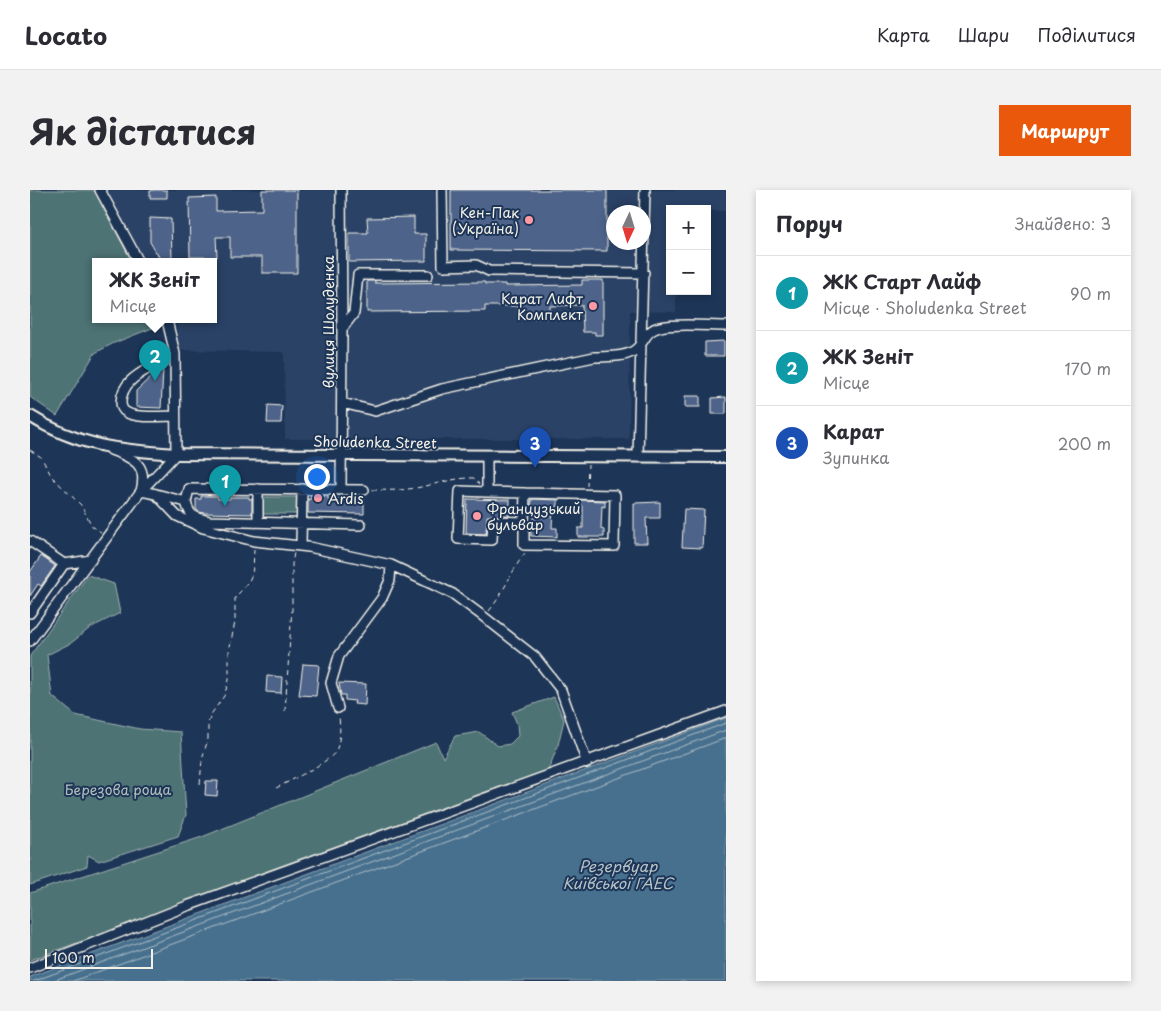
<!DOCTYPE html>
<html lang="uk">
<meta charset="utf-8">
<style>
:root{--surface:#fff;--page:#f2f2f3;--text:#2b2b33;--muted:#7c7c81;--line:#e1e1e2;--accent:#ea580c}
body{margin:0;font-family:"Playpen Sans",sans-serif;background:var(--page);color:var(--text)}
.controls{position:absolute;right:15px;top:15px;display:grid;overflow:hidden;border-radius:0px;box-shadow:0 2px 8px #0003}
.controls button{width:45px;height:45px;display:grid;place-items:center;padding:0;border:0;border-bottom:1px solid var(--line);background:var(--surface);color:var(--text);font:25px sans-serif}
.compass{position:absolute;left:576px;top:15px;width:45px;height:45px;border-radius:50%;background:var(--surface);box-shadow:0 2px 8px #0003;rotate:184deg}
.scale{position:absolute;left:15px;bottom:12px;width:108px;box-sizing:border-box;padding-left:5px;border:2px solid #f4f1e8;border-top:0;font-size:14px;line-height:18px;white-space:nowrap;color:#f4f1e8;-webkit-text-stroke:4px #1d3557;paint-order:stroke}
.you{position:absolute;left:286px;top:286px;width:18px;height:18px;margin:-12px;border:4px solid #fff;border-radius:50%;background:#1a73e8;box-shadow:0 0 0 8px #1a73e833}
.badge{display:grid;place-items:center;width:32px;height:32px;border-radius:50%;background:var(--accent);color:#fff;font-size:16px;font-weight:700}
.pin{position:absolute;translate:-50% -41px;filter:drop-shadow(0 1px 2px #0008)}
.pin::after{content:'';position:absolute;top:26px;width:18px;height:15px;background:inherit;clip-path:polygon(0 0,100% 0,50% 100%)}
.popup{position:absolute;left:62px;top:68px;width:125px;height:65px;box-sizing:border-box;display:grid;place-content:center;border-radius:0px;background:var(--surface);filter:drop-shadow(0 1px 4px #0005);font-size:16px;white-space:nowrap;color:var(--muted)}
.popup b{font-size:19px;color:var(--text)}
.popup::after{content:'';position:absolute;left:50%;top:100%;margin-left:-10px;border:10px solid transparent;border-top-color:var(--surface)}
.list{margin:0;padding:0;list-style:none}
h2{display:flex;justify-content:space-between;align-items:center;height:65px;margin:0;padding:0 20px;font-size:21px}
h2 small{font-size:16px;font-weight:400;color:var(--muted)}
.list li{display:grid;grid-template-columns:32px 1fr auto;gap:15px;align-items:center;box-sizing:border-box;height:75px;padding:0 20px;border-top:1px solid var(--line)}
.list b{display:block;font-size:19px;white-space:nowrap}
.list p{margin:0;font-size:16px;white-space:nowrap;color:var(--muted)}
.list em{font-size:16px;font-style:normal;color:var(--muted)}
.map{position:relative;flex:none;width:696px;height:791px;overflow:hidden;border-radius:0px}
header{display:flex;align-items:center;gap:30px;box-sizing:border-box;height:70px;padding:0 25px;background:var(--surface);border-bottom:1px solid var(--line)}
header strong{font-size:24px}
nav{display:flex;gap:28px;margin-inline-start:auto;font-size:18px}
.intro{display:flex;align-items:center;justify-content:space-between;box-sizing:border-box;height:120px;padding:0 30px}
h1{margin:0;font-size:35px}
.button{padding:12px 22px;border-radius:0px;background:var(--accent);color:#fff;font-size:18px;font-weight:700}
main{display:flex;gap:30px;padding:0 30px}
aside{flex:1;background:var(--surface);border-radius:0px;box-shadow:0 2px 8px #0003}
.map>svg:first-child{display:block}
.built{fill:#2b4366;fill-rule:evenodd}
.green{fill:#4e7375;stroke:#a1b2ae}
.water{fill:#46708e;stroke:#8ca4b2}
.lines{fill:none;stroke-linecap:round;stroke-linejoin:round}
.shore{stroke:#aebdc4;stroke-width:1}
.building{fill:#4d648a;stroke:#f4f1e8}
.minor-casing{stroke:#f4f1e8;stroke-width:12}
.major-casing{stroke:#f4f1e8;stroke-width:14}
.path{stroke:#f4f1e8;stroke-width:1;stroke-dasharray:5 4;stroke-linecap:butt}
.minor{stroke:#1d3557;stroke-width:9}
.major{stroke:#1d3557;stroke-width:10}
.poi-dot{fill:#ff9aa2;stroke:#1d3557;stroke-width:2}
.labels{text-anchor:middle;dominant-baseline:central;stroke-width:4;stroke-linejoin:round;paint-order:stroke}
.poi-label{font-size:14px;fill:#f4f1e8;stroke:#1d3557;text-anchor:end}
.street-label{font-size:14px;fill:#f4f1e8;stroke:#1d3557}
.park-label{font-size:14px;fill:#b2bfba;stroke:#1d3557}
.water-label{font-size:15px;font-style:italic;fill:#b7c4c8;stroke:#1d3557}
</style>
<header>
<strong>Locato</strong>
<nav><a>Карта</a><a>Шари</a><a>Поділитися</a></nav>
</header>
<div class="intro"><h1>Як дістатися</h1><a class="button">Маршрут</a></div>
<main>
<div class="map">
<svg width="696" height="791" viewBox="0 0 696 791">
<rect width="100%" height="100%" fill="#1d3557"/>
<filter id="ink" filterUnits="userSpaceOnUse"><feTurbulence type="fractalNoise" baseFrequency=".02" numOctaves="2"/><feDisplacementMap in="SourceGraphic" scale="10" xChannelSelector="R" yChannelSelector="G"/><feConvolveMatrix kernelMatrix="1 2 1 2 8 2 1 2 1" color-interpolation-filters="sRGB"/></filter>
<g filter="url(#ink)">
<path class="built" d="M76,0H696V21H677V19H640V101H646V122L600,121L599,249H255L254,162L148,160L147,136L144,130H184V72H114ZM584,22H614V52H584Z"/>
<path class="green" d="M0,0H64L102,72H66V130H128L130,135L84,153L65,163L27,226L0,207Z
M232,307H268V324H232Z
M58,385L84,394L90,423L60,438L41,453L17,465L22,506L45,525L110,539L151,542L156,625L148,646L69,671L58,665L57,676L0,695V466Z
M524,507L534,530L528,555L518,581L0,770V703L172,647L406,552L413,568L425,546L449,542L468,556L480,554L488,546L487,534L482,522Z"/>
<path class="water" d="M696,528V791H0V787Z"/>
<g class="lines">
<path class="shore" d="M4,791L696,533
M22,791L696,540
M43,791L696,548"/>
</g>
<path class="building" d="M124,0H137V8H120V1Z
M232,0H267V83H232V67H200V47H186L187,67H160L159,8L186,7V21L232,20Z
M421,0H577V61L421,60Z
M384,27V44H396V71L319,72V43H338L337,28Z
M120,28L141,29L142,70L132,72L120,52Z
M552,90H573V145H565V142H553L552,115L520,116V128L488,129V116H455V121L337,122V91H345V93L455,92V94H475V96L552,95Z
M694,151V166H675V152Z
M128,180H133L131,218L106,217V201Z
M655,206H670V217H655Z
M696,207V224H682V208Z
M238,215L252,216L251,233H237Z
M171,306H188V309H200V307H219V309H222V324L175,323L169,322L166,319V309H171Z
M281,306H298V309H310V307H329V309H334V324L278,323V309H281Z
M437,309L480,310V325L457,326L456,344L436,343Z
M502,309L528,310V317H523L522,338H527V347L501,346V339H504V317H501Z
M549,310L575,311V317L572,316L571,339L574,340V347H548V338H553V316H549Z
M630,312V328H616L617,353H604V313Z
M654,319L674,320L672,358L652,357Z
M11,366L25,376L11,396L8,394L0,406V382Z
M273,474L289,475L286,506L269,505Z
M237,486L252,487L251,503L236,502Z
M309,493L336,494L335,515L324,514L325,511L315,510V505H311Z
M176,591H188L187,606L175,605Z"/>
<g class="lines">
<defs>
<path id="minor" d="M70,0L109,72
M311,0L312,139L311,300
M412,0L413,76L446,75L459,81L614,83
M312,139L324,123L328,85H398
M129,172C112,183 92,190 91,212C91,216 92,220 96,222C105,229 134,226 145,226
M312,213L345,221L412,199L564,167C576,166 591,168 602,162C615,155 614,140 630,137C647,133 678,136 696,136
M81,260C104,268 118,275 111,301L126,304L147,326L173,338L224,351L279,357L361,375L423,404L454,427L505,467L531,500L557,573
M457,266V302L430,301L428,349L462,350L463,331L494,332L495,303L457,302
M608,267L615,0
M126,304L156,312C160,328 165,327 179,331L331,335
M156,312L159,299L334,300
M228,332V299
M494,332V355L584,356L585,305L495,303
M0,351L34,374
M271,356L272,299
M0,423L34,374L61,370
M0,451L111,301L146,264L145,164L137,130
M308,518L301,493L309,466L352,408L360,390L361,375
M0,778L157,716L696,521"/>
<path id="major" d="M0,226C48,257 91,260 146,264L696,267"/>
</defs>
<use href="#minor" class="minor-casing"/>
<use href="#major" class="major-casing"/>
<path class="path" d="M0,260L11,267L22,287L51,315L62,336L71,342
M557,296L558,275
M342,300C354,300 366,301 378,299C400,297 422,287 444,288L449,294
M459,421C474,403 481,381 495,363
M255,521L262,419V374L264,363
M170,594L172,569L178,549V533L182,523L194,506L199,490V461L205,432V407C224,389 223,384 224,359
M246,598C258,592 301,571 306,561C311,549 310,538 309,526"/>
<use href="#minor" class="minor"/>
<use href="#major" class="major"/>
</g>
</g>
<g class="poi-dot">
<circle cx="499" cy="30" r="5"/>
<circle cx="563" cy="116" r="5"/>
<circle cx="288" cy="308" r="5"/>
<circle cx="447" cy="326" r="5"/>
</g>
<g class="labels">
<g class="poi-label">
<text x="489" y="22">Кен-Пак<tspan x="489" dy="16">(Україна)</tspan></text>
<text x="553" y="108">Карат Лифт<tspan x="553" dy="16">Комплект</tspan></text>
<text x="298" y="308" text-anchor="start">Ardis</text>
<text x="457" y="318" text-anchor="start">Французький<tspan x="457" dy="16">бульвар</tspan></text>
</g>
<g class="street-label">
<text transform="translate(298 132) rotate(-90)">вулиця Шолуденка</text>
<text transform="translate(345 252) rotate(1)">Sholudenka Street</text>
</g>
<g class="park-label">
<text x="88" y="599">Березова роща</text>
</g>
<g class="water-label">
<text x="588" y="675">Резервуар<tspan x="588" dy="17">Київської ГАЕС</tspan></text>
</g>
</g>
</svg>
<div class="controls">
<button>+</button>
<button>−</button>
</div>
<svg class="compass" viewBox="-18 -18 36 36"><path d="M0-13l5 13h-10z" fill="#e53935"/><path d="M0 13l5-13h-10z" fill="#7c7c81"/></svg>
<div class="scale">100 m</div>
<div class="you"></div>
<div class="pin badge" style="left:195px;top:316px;background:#0f9aa8">1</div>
<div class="pin badge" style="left:125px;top:191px;background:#0f9aa8">2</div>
<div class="popup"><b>ЖК Зеніт</b>Місце</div>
<div class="pin badge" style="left:505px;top:278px;background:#1a4fb4">3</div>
</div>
<aside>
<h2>Поруч<small>Знайдено: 3</small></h2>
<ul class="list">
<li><span class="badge" style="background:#0f9aa8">1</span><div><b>ЖК Старт Лайф</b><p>Місце · Sholudenka Street</p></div><em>90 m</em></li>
<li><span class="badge" style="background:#0f9aa8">2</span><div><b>ЖК Зеніт</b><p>Місце</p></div><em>170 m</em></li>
<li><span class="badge" style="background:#1a4fb4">3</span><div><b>Карат</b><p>Зупинка</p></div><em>200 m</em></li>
</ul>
</aside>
</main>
